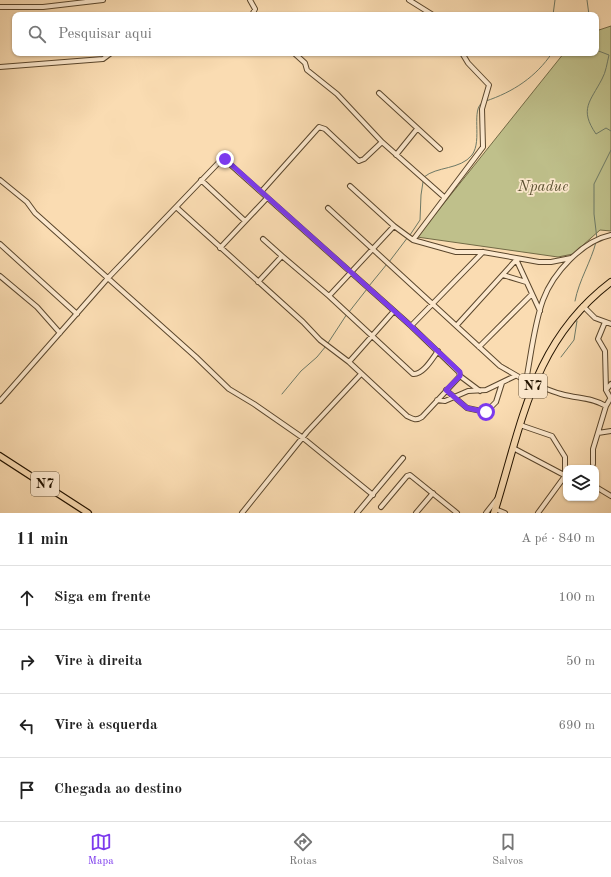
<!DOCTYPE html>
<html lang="pt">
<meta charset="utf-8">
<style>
:root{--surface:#fff;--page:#f2f2f2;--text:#222;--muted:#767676;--line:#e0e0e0;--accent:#7c3aed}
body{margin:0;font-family:"Old Standard TT",serif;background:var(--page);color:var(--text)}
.controls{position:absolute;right:12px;bottom:12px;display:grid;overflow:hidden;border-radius:8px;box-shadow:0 1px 3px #0004}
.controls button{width:36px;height:36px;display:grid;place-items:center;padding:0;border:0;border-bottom:1px solid var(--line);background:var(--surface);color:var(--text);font:20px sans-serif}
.stop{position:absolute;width:12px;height:12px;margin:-9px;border:3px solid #7c3aed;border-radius:50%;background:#fff}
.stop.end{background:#7c3aed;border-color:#fff;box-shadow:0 1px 4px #0008}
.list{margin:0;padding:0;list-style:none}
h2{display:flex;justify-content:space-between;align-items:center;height:52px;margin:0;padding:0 16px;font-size:17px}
h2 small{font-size:13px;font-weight:400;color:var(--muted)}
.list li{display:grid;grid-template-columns:26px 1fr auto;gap:12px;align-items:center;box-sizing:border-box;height:64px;padding:0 16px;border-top:1px solid var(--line)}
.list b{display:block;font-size:15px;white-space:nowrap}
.list em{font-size:13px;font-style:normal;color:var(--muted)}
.icon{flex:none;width:22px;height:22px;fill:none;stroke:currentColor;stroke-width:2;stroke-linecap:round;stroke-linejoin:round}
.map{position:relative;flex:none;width:611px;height:513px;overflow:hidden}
.search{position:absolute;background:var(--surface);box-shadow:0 1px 3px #0004;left:12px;right:12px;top:12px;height:44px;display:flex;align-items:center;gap:10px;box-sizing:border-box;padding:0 14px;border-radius:8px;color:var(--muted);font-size:15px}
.sheet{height:308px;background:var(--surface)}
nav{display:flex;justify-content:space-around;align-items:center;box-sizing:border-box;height:56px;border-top:1px solid var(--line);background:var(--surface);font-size:11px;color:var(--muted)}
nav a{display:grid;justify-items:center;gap:2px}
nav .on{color:var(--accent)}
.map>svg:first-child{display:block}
.green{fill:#bfc08b;stroke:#726a46}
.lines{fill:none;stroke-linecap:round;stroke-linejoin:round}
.stream{stroke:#6d7966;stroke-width:1}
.minor-casing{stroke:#5a462c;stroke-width:6}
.major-casing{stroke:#241400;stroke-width:8}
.highway-casing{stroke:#241400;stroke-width:8}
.minor{stroke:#fce8cd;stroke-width:4}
.major{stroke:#fadcb2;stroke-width:5.5}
.highway{stroke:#fadcb2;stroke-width:6}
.route{stroke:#7c3aed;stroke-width:5}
.labels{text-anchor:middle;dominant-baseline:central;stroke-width:3.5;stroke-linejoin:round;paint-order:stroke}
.shield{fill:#fce8cd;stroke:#65543e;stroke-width:1}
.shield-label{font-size:14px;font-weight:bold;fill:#241400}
.park-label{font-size:15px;font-style:italic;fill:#5a5031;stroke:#fce8cd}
</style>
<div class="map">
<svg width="611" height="513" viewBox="0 0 611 513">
<rect width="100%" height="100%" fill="#fadcb2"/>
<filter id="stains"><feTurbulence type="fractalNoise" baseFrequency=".005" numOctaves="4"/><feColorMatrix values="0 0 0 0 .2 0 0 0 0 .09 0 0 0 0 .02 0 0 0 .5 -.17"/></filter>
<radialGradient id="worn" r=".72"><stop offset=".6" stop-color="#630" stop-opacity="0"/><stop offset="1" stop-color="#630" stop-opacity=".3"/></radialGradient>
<path class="green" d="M611,26V231L600,230L573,254L558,257L417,237L564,53H596V31Z"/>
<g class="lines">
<path class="stream" d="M587,0L589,15
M553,15L555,0
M596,50L609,55C607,63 606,72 602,79C590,102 579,109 596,134L606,128L611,131
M486,101C513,92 536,77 552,53
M424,177C437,166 460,170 472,155C483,140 470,109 483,102
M410,235L420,220L421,195L423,182
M597,239L594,214V184L611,150
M389,262L408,237
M369,286L387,264
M575,301C579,280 591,262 596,242
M349,312L367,289
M328,343L347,314
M561,357L574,340L577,321
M282,394L301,371L317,357L326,346"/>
<defs>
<path id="minor" d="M250,0L255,9L252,15
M409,0L433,15
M0,7H43L103,0
M0,67L103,59L111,53
M379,93L440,149
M382,142L444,197
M396,155L417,129
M0,180L27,202L35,213L196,357L229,389L254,404L303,438L373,495
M201,180L245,221
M350,186L394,226L413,240L456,252H483L539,262H551L571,258
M261,192L319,127L325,129L359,161L364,159L382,142L337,94L307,70L305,63L294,53
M328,208L500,366L526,381
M263,239L282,256
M413,240L483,147L482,109L489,85L468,63L462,53
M0,244L77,314
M220,248L267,198
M516,259L540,311
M503,275L526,282
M0,276L37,307L60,333
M258,282L282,256L329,296L394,226
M329,296L413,374C423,375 432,359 438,351
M583,306L595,318L611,324
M605,322L598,339L605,351L606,390L611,399
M457,325L516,260
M411,326L483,252
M479,347L532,294
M349,362L394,311
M460,376L480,391
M446,390L467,408L486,412L496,402L502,383
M606,390L611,384
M610,399L606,406C590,397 579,399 561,394C550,391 537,385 526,381C531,355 534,325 543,300C553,273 582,241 611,235
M437,400L445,401L468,391L486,390L515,376
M0,401L108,278L223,158L411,326L459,372L460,376L422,417C416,421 413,419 407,416L349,362L320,340L303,322L176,207
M520,425L552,436L565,457V476L538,513
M598,433L611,431
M513,448L566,476
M593,464V449L606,406
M596,487L611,496
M381,507L407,476L410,475L457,513
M495,509L505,513
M242,513L307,432L361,374
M357,513L403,458
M416,513L433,493
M486,513L497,499"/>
<path id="major" d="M0,456L88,513"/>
<path id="highway" d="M494,513C522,424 532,342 611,282"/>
</defs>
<use href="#minor" class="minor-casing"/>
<use href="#major" class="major-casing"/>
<use href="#highway" class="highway-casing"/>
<use href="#minor" class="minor"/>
<use href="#major" class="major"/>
<use href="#highway" class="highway"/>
</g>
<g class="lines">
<path class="route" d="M225,159L411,326L460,372V376L446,390L467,408L486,412"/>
</g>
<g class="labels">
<g class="shield">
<rect x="519" y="374" width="28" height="24" rx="3"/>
<rect x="31" y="472" width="28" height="24" rx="3"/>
</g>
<g class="shield-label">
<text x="533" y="386">N7</text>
<text x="45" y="484">N7</text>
</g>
<g class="park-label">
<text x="543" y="187">Npadue</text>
</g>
</g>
<rect width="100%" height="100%" filter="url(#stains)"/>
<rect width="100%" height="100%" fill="url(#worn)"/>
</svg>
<div class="controls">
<button><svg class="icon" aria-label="layers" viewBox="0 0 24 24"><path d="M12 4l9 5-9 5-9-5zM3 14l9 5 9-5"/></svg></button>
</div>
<div class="stop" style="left:486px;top:412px"></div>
<div class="stop end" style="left:225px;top:159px"></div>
<div class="search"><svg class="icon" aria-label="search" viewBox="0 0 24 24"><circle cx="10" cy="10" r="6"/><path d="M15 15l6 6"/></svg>Pesquisar aqui</div>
</div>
<section class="sheet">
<h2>11 min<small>A pé · 840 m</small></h2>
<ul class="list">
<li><svg class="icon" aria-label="ahead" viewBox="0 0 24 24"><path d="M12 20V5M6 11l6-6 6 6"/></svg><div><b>Siga em frente</b></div><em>100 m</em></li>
<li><svg class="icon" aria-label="right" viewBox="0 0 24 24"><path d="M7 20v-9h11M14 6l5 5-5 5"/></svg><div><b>Vire à direita</b></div><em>50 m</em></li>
<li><svg class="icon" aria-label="left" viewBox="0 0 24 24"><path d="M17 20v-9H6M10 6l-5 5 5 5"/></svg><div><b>Vire à esquerda</b></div><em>690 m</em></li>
<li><svg class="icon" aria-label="arrive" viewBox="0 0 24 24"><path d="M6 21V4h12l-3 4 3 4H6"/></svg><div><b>Chegada ao destino</b></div></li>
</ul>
</section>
<nav>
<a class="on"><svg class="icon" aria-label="map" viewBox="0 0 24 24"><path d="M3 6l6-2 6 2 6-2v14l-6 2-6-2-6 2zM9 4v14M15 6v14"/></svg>Mapa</a>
<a><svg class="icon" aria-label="directions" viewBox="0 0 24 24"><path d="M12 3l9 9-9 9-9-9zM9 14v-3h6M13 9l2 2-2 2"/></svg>Rotas</a>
<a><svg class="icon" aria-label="saved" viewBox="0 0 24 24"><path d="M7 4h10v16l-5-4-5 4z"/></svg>Salvos</a>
</nav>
